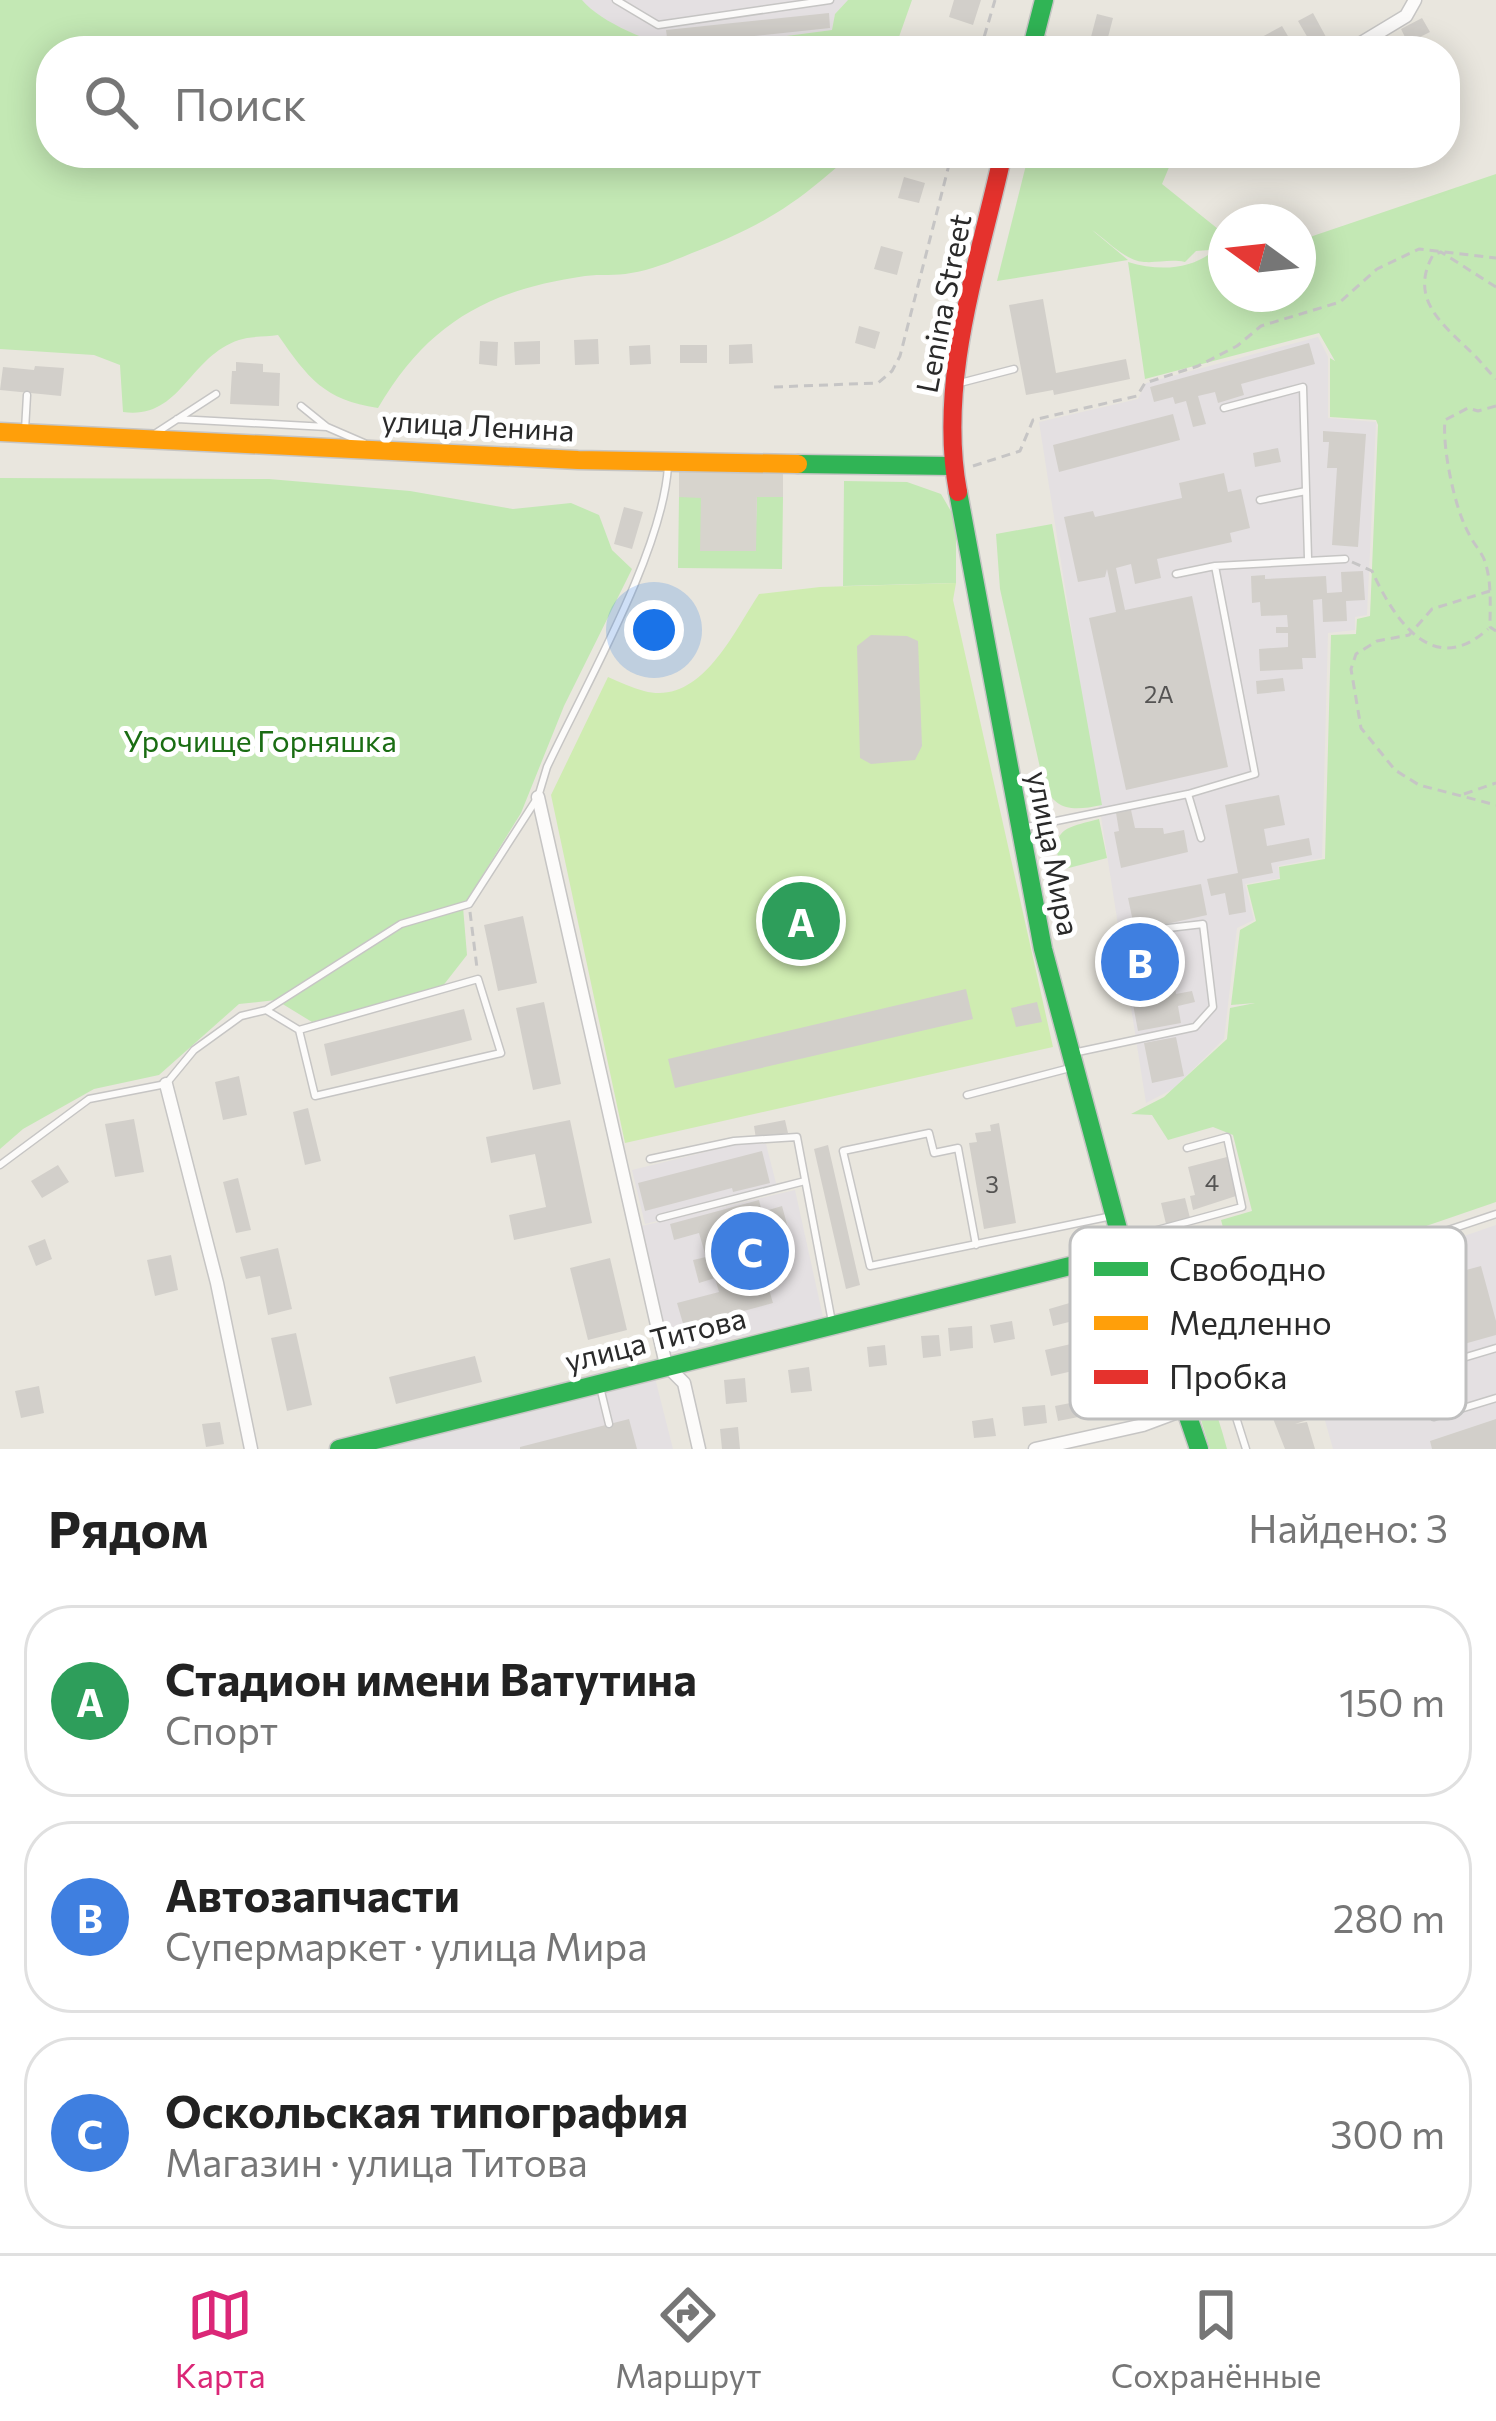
<!DOCTYPE html>
<html lang="ru">
<meta charset="utf-8">
<style>
:root{--surface:#fff;--page:#f2f2f2;--text:#222;--muted:#767676;--line:#e0e0e0;--accent:#db2777}
body{margin:0;font-family:Commissioner,sans-serif;background:var(--page);color:var(--text)}
.compass{position:absolute;left:1208px;top:204px;width:108px;height:108px;border-radius:50%;background:var(--surface);box-shadow:0 6px 30px #0003;rotate:285deg}
.you{position:absolute;left:654px;top:630px;width:42px;height:42px;margin:-30px;border:9px solid #fff;border-radius:50%;background:#1a73e8;box-shadow:0 0 0 18px #1a73e833}
.badge{display:grid;place-items:center;width:78px;height:78px;border-radius:50%;background:var(--accent);color:#fff;font-size:39px;font-weight:700}
.pin{position:absolute;translate:-50% -50%;border:6px solid #fff;box-shadow:0 3px 12px #0006}
.list{margin:0;padding:0;list-style:none}
h2{display:flex;justify-content:space-between;align-items:center;height:156px;margin:0;padding:0 48px;font-size:51px}
h2 small{font-size:39px;font-weight:400;color:var(--muted)}
.list li{display:grid;grid-template-columns:78px 1fr auto;gap:36px;align-items:center;box-sizing:border-box;height:192px;margin:0 24px 24px;padding:0 24px;border:3px solid var(--line);border-radius:48px}
.list b{display:block;font-size:45px;white-space:nowrap}
.list p{margin:0;font-size:39px;white-space:nowrap;color:var(--muted)}
.list em{font-size:39px;font-style:normal;color:var(--muted)}
.icon{flex:none;width:66px;height:66px;fill:none;stroke:currentColor;stroke-width:2;stroke-linecap:round;stroke-linejoin:round}
.map{position:relative;flex:none;width:1496px;height:1449px;overflow:hidden}
.search{position:absolute;background:var(--surface);box-shadow:0 6px 30px #0003;left:36px;right:36px;top:36px;height:132px;display:flex;align-items:center;gap:30px;box-sizing:border-box;padding:0 42px;border-radius:48px;color:var(--muted);font-size:45px}
.sheet{height:804px;background:var(--surface)}
nav{display:flex;justify-content:space-around;align-items:center;box-sizing:border-box;height:168px;border-top:3px solid var(--line);background:var(--surface);font-size:33px;color:var(--muted)}
nav a{display:grid;justify-items:center;gap:6px}
nav .on{color:var(--accent)}
.map>svg:first-child{display:block}
.industrial{fill:#e4e0e2}
.green{fill:#c3e8b4}
.pitch{fill:#cfecb1}
.plaza{fill:#d7d4cd}
.building{fill:#d2cfca}
.lines{fill:none;stroke-linecap:round;stroke-linejoin:round}
.lane-casing{stroke:#c6c5c4;stroke-width:9}
.street-casing{stroke:#c6c5c4;stroke-width:15}
.fast-casing{stroke:#c6c5c4;stroke-width:21}
.slow-casing{stroke:#c6c5c4;stroke-width:21}
.jam-casing{stroke:#c6c5c4;stroke-width:21}
.path{stroke:#c6c5c5;stroke-width:3;stroke-dasharray:9 6;stroke-linecap:butt}
.lane{stroke:#fcfbfa;stroke-width:6}
.street{stroke:#fcfbfa;stroke-width:12}
.fast{stroke:#30b455;stroke-width:18}
.slow{stroke:#ff9f0a;stroke-width:18}
.jam{stroke:#e5322d;stroke-width:18}
.labels{text-anchor:middle;dominant-baseline:central;stroke-width:10;stroke-linejoin:round;paint-order:stroke}
.number-label{font-size:24px;fill:#555453}
.street-label{font-size:30px;fill:#2a2a2a;stroke:#fff}
.park-label{font-size:30px;fill:#1a6d13;stroke:#fff}
.key{fill:#fff;stroke:#bfbfbf;stroke-width:3}
.key-label{font-size:33px;fill:#2a2a2a}
</style>
<div class="map">
<svg width="1496" height="1449" viewBox="0 0 1496 1449">
<rect width="100%" height="100%" fill="#e9e6de"/>
<path class="industrial" d="M582,0H848L835,14L832,30L682,50L658,45L595,16Z
M1318,337L1328,357V418L1376,422L1367,615L1355,617V630L1328,633L1322,858L1278,866L1280,878L1245,884L1254,920L1237,928L1224,1039L1173,1089L1146,1103L1039,422L1138,399L1146,383Z
M742,1143L766,1144L778,1191L645,1224L632,1170Z
M795,1190L823,1317L664,1355L633,1228Z
M1496,1225V1449H1333L1290,1296Z
M655,1378L673,1449H377Z"/>
<path class="green" d="M0,0H582C601,23 652,43 682,50L832,30L835,14L848,0H912L894,51H51V153H855C833,169 813,189 790,204C760,225 726,240 692,253C673,261 651,270 631,273C616,276 600,274 585,276C488,290 428,323 378,408C324,400 308,378 278,335C266,337 250,336 239,340C188,357 181,420 123,412L120,365L94,355L0,349Z
M1029,153H1175L1162,184L1223,233L1210,250L1196,251L1185,262C1170,259 1158,263 1144,262C1125,261 1107,240 1092,230L1128,260L997,281Z
M1496,174V1202L1240,1290L1221,1220L1252,1211L1233,1135L1213,1127L1168,1140L1152,1115L1131,1114L1164,1097L1227,1039L1230,1008L1255,1003L1231,1005L1240,930L1256,921L1247,885L1280,879L1279,867L1325,859L1331,635L1356,634L1357,619L1370,616L1378,425L1376,420L1330,417V358L1335,361L1319,333L1145,379L1128,262C1165,273 1201,269 1226,239V294H1298V241Z
M0,478L269,479L410,491L513,509L571,503L599,515L612,550L632,569L564,706L521,813L463,907L467,955L442,987L312,1022L276,1000L239,1004L159,1075L94,1089L23,1129L0,1149Z
M844,481L907,482L941,494L956,520V583L843,586Z
M679,497H701V551H755L757,497H783L782,569L678,568Z
M1052,524L1102,805C1073,811 1054,812 1043,781L1000,589L996,534Z
M1099,819L1107,858L1061,870C1049,829 1064,828 1099,819Z
M1185,1325C1199,1367 1216,1406 1227,1449H1210L1173,1329Z"/>
<path class="pitch" d="M956,583L953,600L1053,1047L625,1143L551,795L608,677C620,682 632,688 644,691C701,706 733,633 759,594L820,587Z"/>
<path class="plaza" d="M679,472L783,473V497H757L756,551H700L701,498L679,497Z"/>
<path class="building" d="M954,0H981L973,25L949,17Z
M829,13L830,28L668,45L666,30Z
M1313,13L1326,37L1312,45L1298,21Z
M1097,14L1113,18L1107,41L1091,37Z
M1422,18L1430,32L1408,43L1401,29Z
M1282,26L1292,43L1277,51H1268L1260,38Z
M904,177L925,183L919,203L898,198Z
M881,246L903,252L897,275L874,269Z
M1043,299L1056,373L1126,359L1130,379L1054,395L1053,390L1026,395L1009,305Z
M859,326L880,332L875,349L855,343Z
M598,339L599,364L575,365L574,340Z
M480,341L498,342L497,366L479,364Z
M540,341V364L515,365L514,342Z
M1309,343L1315,364L1241,384L1244,395L1218,403L1215,392L1198,396L1206,424L1193,427L1186,401L1175,404L1173,397L1154,402L1150,387Z
M752,344L753,363L729,364V345Z
M650,345L651,364L630,365L629,346Z
M680,345H707V363H680Z
M236,362L263,364V372L280,373L279,406L230,404L232,371H236Z
M35,366L64,368L61,396L0,390L3,367L34,370Z
M1173,414L1180,440L1059,472L1053,445Z
M1323,431L1366,434L1358,547L1332,545L1337,468H1327L1329,442H1323Z
M1278,448L1281,462L1255,467L1253,453Z
M1224,473L1228,492L1241,489L1250,528L1230,533L1232,542L1157,559L1161,578L1135,584L1131,564L1116,568L1125,610L1192,596L1228,767L1126,790L1089,618L1116,612L1107,569L1105,577L1078,582L1064,517L1093,511L1095,517L1182,498L1179,483Z
M624,507L643,512L632,549L614,544Z
M1363,571L1365,600L1346,601L1347,621L1323,622L1322,599L1313,600L1316,658H1302L1303,669L1260,671L1259,649L1288,647V633H1276V627H1288L1287,615L1261,616L1260,602L1252,603L1251,576L1265,575V579L1326,576L1327,593L1342,592L1341,572Z
M871,635L907,636L918,641L922,746L915,760L871,764L860,758L857,646Z
M1283,678L1285,691L1257,694L1256,681Z
M1279,795L1285,825L1264,829L1267,846L1309,838L1312,855L1271,863L1273,873L1242,879L1246,912L1229,915L1225,893L1211,896L1207,879L1238,873L1225,805Z
M1131,810L1135,828H1163L1164,834L1184,830L1188,852L1121,868L1114,832L1119,831L1116,813Z
M1201,884L1207,915L1135,931L1128,898Z
M523,916L537,983L498,991L484,925Z
M1166,942L1176,994L1192,991L1195,1002L1178,1006L1181,1023L1138,1031L1123,951Z
M966,989L973,1019L675,1088L668,1059Z
M544,1002L561,1084L533,1090L516,1008Z
M1037,1002L1042,1022L1016,1027L1011,1008Z
M464,1009L472,1040L331,1076L324,1044Z
M1176,1037L1184,1076L1152,1083L1144,1043Z
M239,1076L247,1115L223,1120L215,1082Z
M308,1108L321,1161L305,1165L293,1112Z
M134,1119L144,1172L115,1177L105,1124Z
M570,1120L592,1223L514,1240L509,1215L546,1207L535,1154L491,1163L486,1137Z
M785,1120L788,1133L756,1139L754,1126Z
M999,1123L1016,1223L984,1229L969,1143L977,1142L975,1133L991,1131L990,1125Z
M828,1145L860,1285L846,1289L814,1149Z
M762,1151L770,1183L733,1192L732,1188L645,1211L638,1183Z
M1227,1157L1236,1196L1193,1210L1190,1196L1195,1195L1188,1167Z
M58,1165L69,1182L42,1198L31,1181Z
M238,1178L251,1230L236,1233L223,1182Z
M1185,1198L1190,1218L1166,1224L1161,1203Z
M759,1200L762,1212L782,1206L788,1228L763,1234L765,1241L729,1251L738,1283L765,1276L773,1303L684,1327L677,1303L719,1292L715,1278L699,1283L693,1260L706,1257L699,1233L674,1240L670,1224Z
M45,1239L52,1259L36,1266L28,1246Z
M278,1248L292,1309L268,1315L260,1276L246,1279L240,1257Z
M171,1255L178,1290L155,1296L147,1260Z
M610,1258L627,1330L588,1340L570,1268Z
M1481,1266L1496,1321V1335L1439,1351L1428,1313L1463,1304L1455,1273Z
M1073,1302L1077,1320L1053,1326L1049,1309Z
M1012,1321L1015,1339L994,1343L990,1325Z
M972,1326L973,1348L950,1351L948,1328Z
M296,1333L312,1405L287,1411L271,1338Z
M939,1335L941,1356L923,1358L921,1336Z
M1084,1341L1090,1367L1051,1376L1045,1350Z
M885,1345L887,1365L869,1367L867,1347Z
M475,1356L482,1382L396,1404L389,1377Z
M809,1367L812,1391L791,1393L788,1370Z
M745,1378L747,1402L726,1404L724,1380Z
M1319,1385L1328,1413L1295,1424L1307,1422L1315,1449H1285L1267,1403Z
M39,1386L44,1413L21,1418L15,1391Z
M1096,1398L1099,1413L1058,1421L1055,1406Z
M1045,1405L1047,1423L1024,1426L1022,1407Z
M993,1418L996,1436L974,1438L972,1421Z
M629,1419L637,1449H520V1447Z
M1496,1419V1449H1432L1430,1441Z
M220,1422L224,1444L206,1447L202,1424Z
M738,1427L740,1449H722L720,1429Z"/>
<g class="lines">
<defs>
<path id="lane" d="M616,0L658,25L830,0
M956,384L1014,369
M301,406L327,427L364,443
M1224,408L1303,387L1308,558
M177,419L327,427
M25,430L27,395
M156,433L216,394
M1260,500L1306,491
M1215,566L1345,559
M1188,794L1201,838
M1022,828L1188,794L1255,774L1215,566L1176,574
M266,1010L401,924L469,904L538,797L547,767C585,686 663,551 668,466
M1073,1053L1195,1027L1213,1007L1203,924L1134,932
M967,1095L1070,1068
M650,1159L734,1141L797,1137L832,1322
M0,1165L89,1099L166,1084L194,1050L241,1016L266,1010L299,1030L315,1096L501,1053L478,979L299,1030
M660,1218L805,1181
M1124,1239L1242,1207L1227,1137L1187,1148
M976,1245L958,1148L934,1153L929,1133L843,1151L870,1266L1112,1216
M1204,1312L1228,1392L1258,1383L1416,1372L1496,1348
M1156,1317L1204,1312L1496,1214
M1416,1372L1434,1417L1496,1398
M600,1387L609,1424
M1228,1392L1246,1449"/>
<path id="street" d="M1034,37L1058,51
M1348,51L1406,16L1415,0
M538,797L666,1365L684,1383L699,1449
M166,1084L217,1283L251,1449
M1035,1449L1143,1425L1186,1409"/>
<path id="fast" d="M1031,51L1044,0
M798,464L953,466
M958,492L1043,949L1121,1240L1163,1343L1199,1449
M339,1449L1126,1252"/>
<path id="slow" d="M0,432L578,460L798,464"/>
<path id="jam" d="M958,492C937,379 979,263 1003,153"/>
</defs>
<use href="#lane" class="lane-casing"/>
<use href="#street" class="street-casing"/>
<use href="#fast" class="fast-casing"/>
<use href="#slow" class="slow-casing"/>
<use href="#jam" class="jam-casing"/>
<path class="path" d="M980,51L995,0
M1496,287L1441,252L1433,255C1409,298 1441,323 1470,351C1479,359 1487,370 1496,379
M774,387L878,383L892,371L900,356L952,153
M1496,406L1478,411L1468,408L1445,420C1442,448 1455,510 1469,534C1473,543 1480,550 1484,559C1492,580 1490,605 1490,627L1496,631
M973,466L1020,451L1033,420L1137,396L1145,383L1198,366L1237,346L1261,326L1340,302L1377,269L1419,249L1496,258
M1352,562L1372,571C1393,617 1432,680 1488,629
M1490,591L1432,609L1409,635L1377,641L1356,654L1351,669L1361,728L1395,770L1419,785L1496,805
M1464,794L1496,783
M470,912L477,968
M1092,1275L1115,1358L1138,1414"/>
<use href="#lane" class="lane"/>
<use href="#street" class="street"/>
<use href="#fast" class="fast"/>
<use href="#slow" class="slow"/>
<use href="#jam" class="jam"/>
</g>
<g class="labels">
<g class="number-label">
<text x="1159" y="693">2А</text>
<text x="1212" y="1181">4</text>
<text x="992" y="1183">3</text>
</g>
<g class="street-label">
<text transform="translate(942 303) rotate(-79)">Lenina Street</text>
<text transform="translate(478 424) rotate(3)">улица Ленина</text>
<text transform="translate(1055 853) rotate(79)">улица Мира</text>
<text transform="translate(655 1338) rotate(-14)">улица Титова</text>
</g>
<g class="park-label">
<text x="260" y="739">Урочище Горняшка</text>
</g>
</g>
<rect x="1070" y="1227" width="396" height="192" rx="18" class="key"/>
<rect x="1094" y="1262" width="54" height="14" fill="#30b455"/>
<rect x="1094" y="1316" width="54" height="14" fill="#ff9f0a"/>
<rect x="1094" y="1370" width="54" height="14" fill="#e5322d"/>
<g class="key-label">
<text x="1169" y="1281">Свободно</text>
<text x="1169" y="1335">Медленно</text>
<text x="1169" y="1389">Пробка</text>
</g>
</svg>
<svg class="compass" viewBox="-18 -18 36 36"><path d="M0-13l5 13h-10z" fill="#e53935"/><path d="M0 13l5-13h-10z" fill="#767676"/></svg>
<div class="you"></div>
<div class="pin badge" style="left:801px;top:921px;background:#2e9e5b">A</div>
<div class="pin badge" style="left:1140px;top:962px;background:#3f7fe0">B</div>
<div class="pin badge" style="left:750px;top:1251px;background:#3f7fe0">C</div>
<div class="search"><svg class="icon" aria-label="search" viewBox="0 0 24 24"><circle cx="10" cy="10" r="6"/><path d="M15 15l6 6"/></svg>Поиск</div>
</div>
<section class="sheet">
<h2>Рядом<small>Найдено: 3</small></h2>
<ul class="list">
<li><span class="badge" style="background:#2e9e5b">A</span><div><b>Стадион имени Ватутина</b><p>Спорт</p></div><em>150 m</em></li>
<li><span class="badge" style="background:#3f7fe0">B</span><div><b>Автозапчасти</b><p>Супермаркет · улица Мира</p></div><em>280 m</em></li>
<li><span class="badge" style="background:#3f7fe0">C</span><div><b>Оскольская типография</b><p>Магазин · улица Титова</p></div><em>300 m</em></li>
</ul>
</section>
<nav>
<a class="on"><svg class="icon" aria-label="map" viewBox="0 0 24 24"><path d="M3 6l6-2 6 2 6-2v14l-6 2-6-2-6 2zM9 4v14M15 6v14"/></svg>Карта</a>
<a><svg class="icon" aria-label="directions" viewBox="0 0 24 24"><path d="M12 3l9 9-9 9-9-9zM9 14v-3h6M13 9l2 2-2 2"/></svg>Маршрут</a>
<a><svg class="icon" aria-label="saved" viewBox="0 0 24 24"><path d="M7 4h10v16l-5-4-5 4z"/></svg>Сохранённые</a>
</nav>
